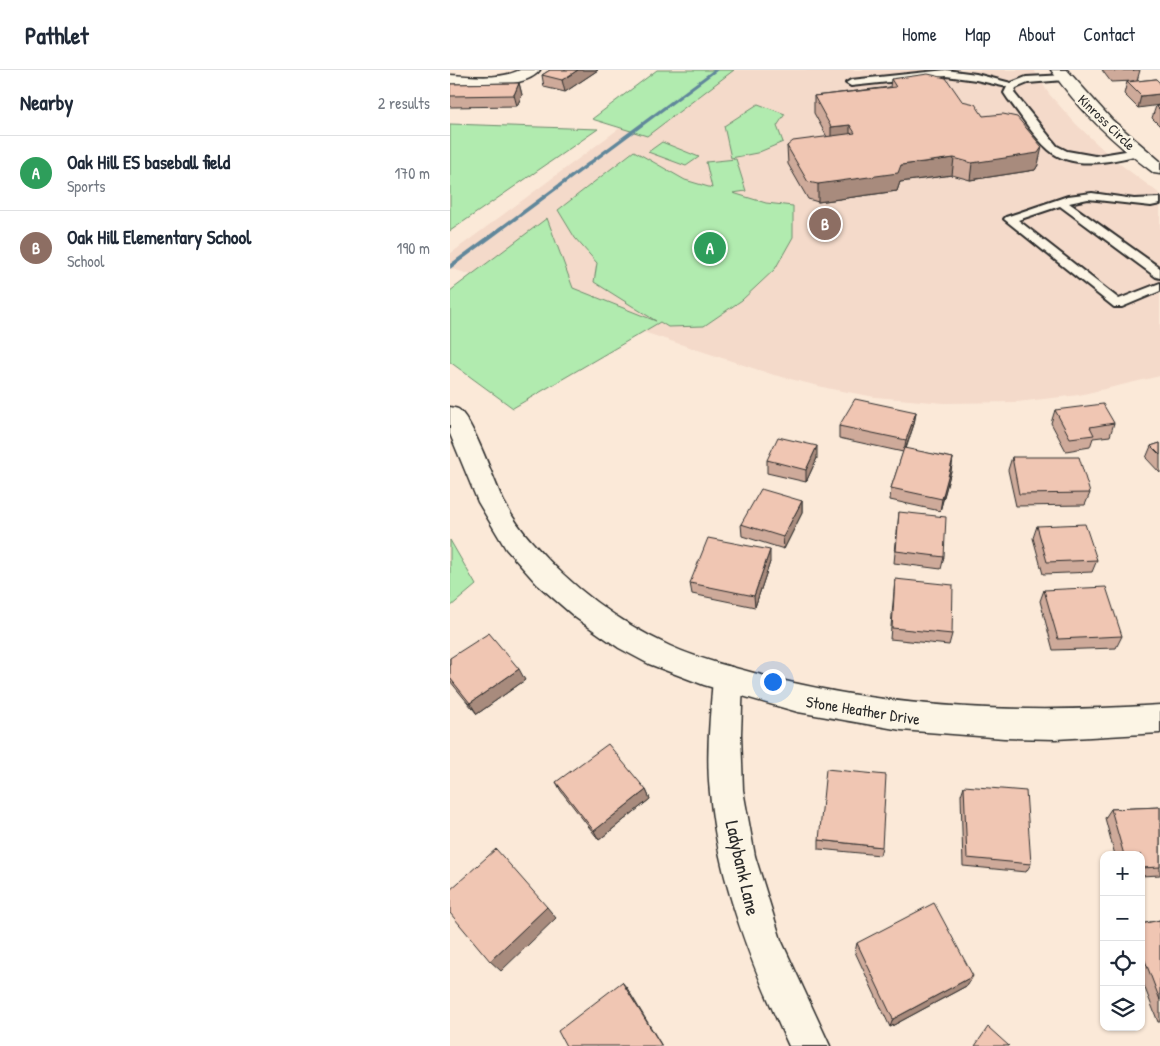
<!DOCTYPE html>
<meta charset="utf-8">
<style>
:root{--surface:#fff;--page:#f2f2f3;--text:#1f2937;--muted:#747a83;--line:#e0e1e3;--accent:#0f766e}
body{margin:0;font-family:"Patrick Hand",sans-serif;background:var(--page);color:var(--text)}
.controls{position:absolute;right:15px;bottom:15px;display:grid;overflow:hidden;border-radius:10px;box-shadow:0 1px 4px #0004}
.controls button{width:45px;height:45px;display:grid;place-items:center;padding:0;border:0;border-bottom:1px solid var(--line);background:var(--surface);color:var(--text);font:25px sans-serif}
.you{position:absolute;left:322px;top:611px;width:18px;height:18px;margin:-12px;border:4px solid #fff;border-radius:50%;background:#1a73e8;box-shadow:0 0 0 8px #1a73e833}
.badge{display:grid;place-items:center;width:32px;height:32px;border-radius:50%;background:var(--accent);color:#fff;font-size:16px;font-weight:700}
.pin{position:absolute;translate:-50% -50%;border:2px solid #fff;box-shadow:0 1px 5px #0006}
.list{margin:0;padding:0;list-style:none}
h2{display:flex;justify-content:space-between;align-items:center;height:65px;margin:0;padding:0 20px;font-size:21px}
h2 small{font-size:16px;font-weight:400;color:var(--muted)}
.list li{display:grid;grid-template-columns:32px 1fr auto;gap:15px;align-items:center;box-sizing:border-box;height:75px;padding:0 20px;border-top:1px solid var(--line)}
.list b{display:block;font-size:19px;white-space:nowrap}
.list p{margin:0;font-size:16px;white-space:nowrap;color:var(--muted)}
.list em{font-size:16px;font-style:normal;color:var(--muted)}
.icon{flex:none;width:28px;height:28px;fill:none;stroke:currentColor;stroke-width:2;stroke-linecap:round;stroke-linejoin:round}
.map{position:relative;flex:none;width:710px;height:976px;overflow:hidden}
header{display:flex;align-items:center;gap:30px;box-sizing:border-box;height:70px;padding:0 25px;background:var(--surface);border-bottom:1px solid var(--line)}
header strong{font-size:24px}
nav{display:flex;gap:28px;margin-inline-start:auto;font-size:18px}
main{display:flex}
aside{flex:1;background:var(--surface)}
.map>svg:first-child{display:block}
.built{fill:#f4daca}
.green{fill:#b1ebaf;stroke:#6e8b6d}
.lines{fill:none;stroke-linecap:round;stroke-linejoin:round}
.stream{fill:#61879b;fill-rule:evenodd}
.lane-casing{stroke:#2b2b2b;stroke-width:4}
.street-casing{stroke:#2b2b2b;stroke-width:3}
.secondary-casing{stroke:#2b2b2b;stroke-width:3}
.lane{fill:#fcf5e5;fill-rule:evenodd}
.street{fill:#fcf5e5;fill-rule:evenodd}
.secondary{fill:#fcf5e5;fill-rule:evenodd}
.wall{fill:#ceaa9a;stroke:#2b2b2b}
.shaded-wall{fill:#a88b7d;stroke:#2b2b2b}
.building{fill:#f0c6b3;stroke:#2b2b2b}
.labels{text-anchor:middle;dominant-baseline:central;stroke-width:5;stroke-linejoin:round;paint-order:stroke}
.far-street-label{font-size:14px;fill:#2b2b2b;stroke:#fcf5e5}
.street-label{font-size:16px;fill:#2b2b2b;stroke:#fcf5e5}
.near-street-label{font-size:19px;fill:#2b2b2b;stroke:#fcf5e5}
</style>
<header>
<strong>Pathlet</strong>
<nav><a>Home</a><a>Map</a><a>About</a><a>Contact</a></nav>
</header>
<main>
<aside>
<h2>Nearby<small>2 results</small></h2>
<ul class="list">
<li><span class="badge" style="background:#2e9e5b">A</span><div><b>Oak Hill ES baseball field</b><p>Sports</p></div><em>170 m</em></li>
<li><span class="badge" style="background:#8d6e63">B</span><div><b>Oak Hill Elementary School</b><p>School</p></div><em>190 m</em></li>
</ul>
</aside>
<div class="map">
<svg width="710" height="976" viewBox="0 0 710 976">
<rect width="100%" height="100%" fill="#fbe9d8"/>
<filter id="ink" filterUnits="userSpaceOnUse"><feTurbulence type="fractalNoise" baseFrequency=".02" numOctaves="2"/><feDisplacementMap in="SourceGraphic" scale="10" xChannelSelector="R" yChannelSelector="G"/><feConvolveMatrix kernelMatrix="1 2 1 2 8 2 1 2 1" color-interpolation-filters="sRGB"/></filter>
<g filter="url(#ink)">
<path class="built" d="M248,0H584L599,24L626,54L662,88L710,124V306L629,325L567,332L494,333L425,327L381,319L324,305L0,198V184Z"/>
<path class="green" d="M207,0H284L197,66L142,49Z
M308,34L335,44L327,56L333,72L307,83L281,88L274,56Z
M0,54L148,59L0,161Z
M212,72L249,87L236,96L198,82Z
M184,81L235,110L262,118L256,92L286,89L296,121L283,123L316,133L343,136V167L325,199L292,230L254,256L218,257L210,252L63,338L0,292V221L97,148L123,218L206,251L144,212L147,193L125,168L108,140Z
M0,470L26,515L0,537Z"/>
<g class="lines">
<path class="stream" d="M263,0H268L0,199V194Z"/>
<defs>
<path id="lane" d="M496,0L526,4L561,13L576,7L617,5L619,7L614,10L578,13L566,18L564,23L607,76L617,81L645,86L688,79L693,82L692,84C664,91 623,101 599,80C583,66 571,45 558,29L554,23L557,17L526,10L496,6L401,16L396,13L401,10Z
M642,123L684,129L710,128V134L701,136L638,129L619,133L710,198V208L706,207L610,136L568,150L669,229L710,213V221L672,237H664L554,149L556,147L618,126Z"/>
<path id="street" d="M70,0H90C75,20 22,15 0,15V5C23,6 49,10 70,0Z
M278,596L289,600L293,609L291,664L293,720L305,786L331,870L380,976H339C302,897 268,811 260,723C256,685 260,646 263,609L267,600Z"/>
<path id="secondary" d="M601,0H617L662,50L710,91V104L704,103C665,74 629,40 601,0Z
M0,337C3,338 6,338 8,339C23,349 45,414 54,432C62,447 72,461 83,473C120,516 168,552 220,576C251,590 286,598 319,607C448,640 578,644 710,635V663L606,669L554,668L451,660L348,642L254,615L199,594L169,578L126,548L87,514L56,479L28,432L0,364Z"/>
</defs>
<use href="#lane" class="lane-casing"/>
<use href="#street" class="street-casing"/>
<use href="#secondary" class="secondary-casing"/>
<use href="#lane" class="lane"/>
<use href="#street" class="street"/>
<use href="#secondary" class="secondary"/>
</g>
<path class="wall" d="M100,0H148L115,22L94,17L92,5Z
M652,0H690L687,11L706,9L688,38L674,24L677,12L684,11L661,12Z
M441,9L512,31L533,46L588,95L585,100L520,110L502,105L450,112L447,121L368,132L358,129L338,94L337,76L377,67L364,43V26L440,17Z
M69,13L72,25L67,36L0,37V14Z
M706,36H710V56L702,48Z
M605,340L664,353L660,366L643,368L640,377L616,381L601,353Z
M466,342L464,354L456,379L503,388L501,401L490,441L440,430L441,418L453,382L389,368V356Z
M710,373V403L696,388L701,376Z
M562,387L640,423L635,435L566,436L558,400Z
M367,388L356,412L317,403V390Z
M352,431V443L334,479L292,466L291,454Z
M449,442L494,487L491,499L444,493Z
M587,456L647,490L642,502L593,504L583,468Z
M320,492L305,537L242,524L240,513Z
M445,509L502,564L499,575L440,569Z
M594,520L672,566L666,578L603,580L590,531Z
M0,588L75,610L27,644L0,611Z
M106,712L196,720L200,729L149,770L111,721Z
M514,716L581,794L576,802L513,796L511,725Z
M710,737V805L691,806V785H665L655,748L661,739Z
M369,770L432,777L430,785L369,779Z
M710,850V952H708L691,908V854Z
M407,873L518,915L440,957L405,882Z"/>
<path class="shaded-wall" d="M128,0H148L115,22L112,10Z
M69,13L72,25L67,36L64,25Z
M710,24V35L688,38L691,26Z
M400,55V72L381,74V57Z
M592,77L588,95L585,100L520,110L522,93Z
M504,88L502,105L450,112L447,121L368,132V114L451,95Z
M466,342L464,354L454,383L456,370Z
M367,376V388L356,412V400Z
M503,388L501,401L490,441L492,429Z
M352,431V443L334,479L333,467Z
M320,480V492L305,537L304,526Z
M69,599L75,610L27,644L20,633Z
M196,720L200,729L149,770L144,761Z
M97,837L106,848L51,901L40,891Z
M523,906L518,915L440,957L443,949Z
M172,912L177,918L212,976H209Z"/>
<path class="building" d="M100,0H128L112,10L92,5Z
M664,0H684L664,1Z
M478,4L496,8L512,31L525,34L533,46L553,44L567,47L592,77L588,83L522,93L504,88L451,95L448,103L368,114L358,112L337,76L343,71L405,63L400,55L381,57L364,26L446,17L441,9Z
M706,9L710,13V24L691,26L677,12Z
M69,13L64,25L0,26V14Z
M706,36H710V40Z
M405,329L466,342L456,370L389,356Z
M653,334L664,353L640,357L644,365L620,368L605,340Z
M328,367L367,376L356,400L317,390Z
M710,373V385L701,376Z
M454,378L503,388L492,429L441,418Z
M562,387H629L640,423L569,424Z
M311,419L352,431L333,467L291,454Z
M449,442L496,447L494,487L446,481Z
M635,454L647,490L597,492L587,456Z
M258,468L320,480L304,526L240,513Z
M445,509L503,515L502,564L442,558Z
M656,517L672,566L608,569L594,520Z
M39,563L69,599L20,633L0,608V588Z
M158,674L196,720L144,761L106,712Z
M376,699L436,705L432,777L369,770Z
M514,716L576,721L581,794L517,788Z
M710,737V797L691,798V785H674L661,739Z
M46,779L97,837L40,891L0,843V820Z
M484,833L523,906L443,949L407,873Z
M710,850V930L691,880V854Z
M172,912L211,975L209,976H116L108,961Z
M538,957L559,976H525Z"/>
</g>
<g class="labels">
<g class="far-street-label">
<text transform="translate(657 52) rotate(44)">Kinross Circle</text>
</g>
<g class="street-label">
<text transform="translate(413 640) rotate(9)">Stone Heather Drive</text>
</g>
<g class="near-street-label">
<text transform="translate(293 798) rotate(77)">Ladybank Lane</text>
</g>
</g>
</svg>
<div class="controls">
<button>+</button>
<button>−</button>
<button><svg class="icon" aria-label="locate" viewBox="0 0 24 24"><circle cx="12" cy="12" r="6"/><path d="M12 2v4M12 18v4M2 12h4M18 12h4"/></svg></button>
<button><svg class="icon" aria-label="layers" viewBox="0 0 24 24"><path d="M12 4l9 5-9 5-9-5zM3 14l9 5 9-5"/></svg></button>
</div>
<div class="you"></div>
<div class="pin badge" style="left:260px;top:178px;background:#2e9e5b">A</div>
<div class="pin badge" style="left:375px;top:154px;background:#8d6e63">B</div>
</div>
</main>
